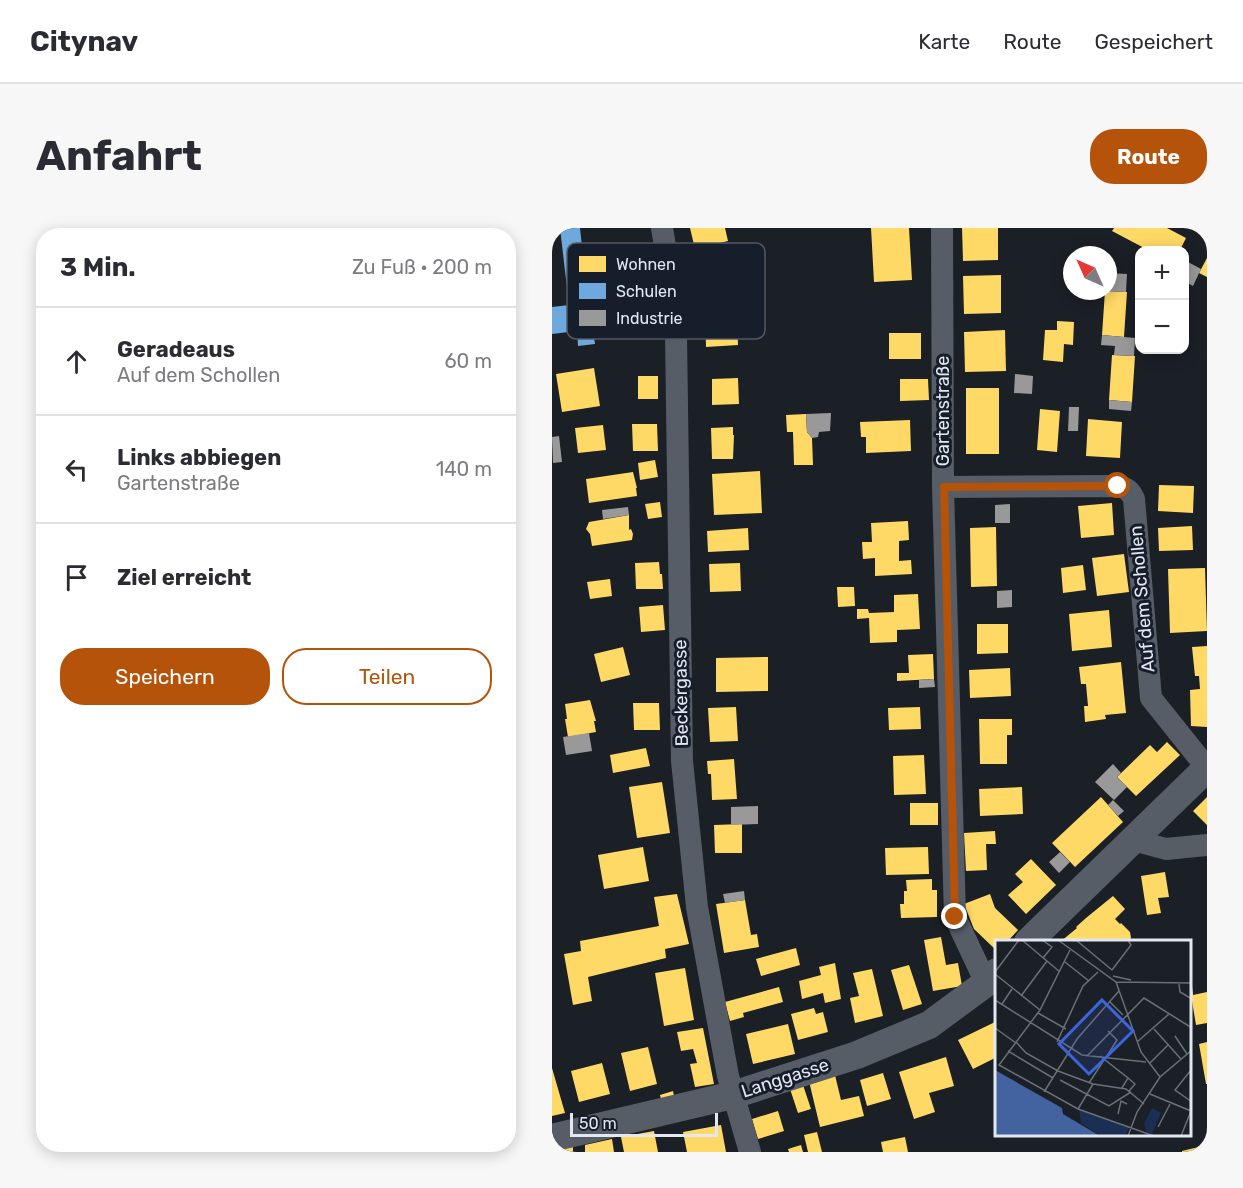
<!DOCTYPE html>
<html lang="de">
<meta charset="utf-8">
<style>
:root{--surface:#fff;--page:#f7f7f7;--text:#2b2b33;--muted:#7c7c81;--line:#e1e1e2;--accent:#b45309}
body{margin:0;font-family:Rubik,sans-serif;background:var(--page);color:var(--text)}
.controls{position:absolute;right:18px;top:18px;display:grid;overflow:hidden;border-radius:12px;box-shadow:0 3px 15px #0003}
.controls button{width:54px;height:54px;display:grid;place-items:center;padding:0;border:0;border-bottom:2px solid var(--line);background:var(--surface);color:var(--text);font:30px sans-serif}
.compass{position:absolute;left:511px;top:18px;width:54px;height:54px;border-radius:50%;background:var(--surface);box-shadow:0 3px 15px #0003;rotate:315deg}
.scale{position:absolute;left:18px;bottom:15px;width:148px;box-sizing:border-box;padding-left:6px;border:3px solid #e2e7f1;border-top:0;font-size:16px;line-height:21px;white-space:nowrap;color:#e2e7f1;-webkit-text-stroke:4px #161e2b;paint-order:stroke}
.stop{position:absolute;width:18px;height:18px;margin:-14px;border:4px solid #b45309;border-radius:50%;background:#fff}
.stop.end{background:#b45309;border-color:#fff;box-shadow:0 2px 6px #0008}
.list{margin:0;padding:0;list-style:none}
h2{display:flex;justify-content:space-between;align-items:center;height:78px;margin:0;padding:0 24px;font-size:26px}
h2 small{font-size:20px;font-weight:400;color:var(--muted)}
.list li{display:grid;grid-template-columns:39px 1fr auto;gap:18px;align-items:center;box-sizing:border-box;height:108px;padding:0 24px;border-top:2px solid var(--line)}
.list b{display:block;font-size:22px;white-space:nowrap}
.list p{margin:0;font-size:20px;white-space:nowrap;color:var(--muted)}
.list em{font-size:20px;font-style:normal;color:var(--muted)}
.actions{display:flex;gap:12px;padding:18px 24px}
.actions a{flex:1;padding:14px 0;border:2px solid var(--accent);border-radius:24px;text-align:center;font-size:21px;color:var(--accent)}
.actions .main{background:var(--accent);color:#fff}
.icon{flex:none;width:33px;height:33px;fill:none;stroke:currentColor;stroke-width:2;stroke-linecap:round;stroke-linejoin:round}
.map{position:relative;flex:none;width:655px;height:924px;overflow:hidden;border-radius:24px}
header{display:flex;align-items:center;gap:36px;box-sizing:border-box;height:84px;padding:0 30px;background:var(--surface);border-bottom:2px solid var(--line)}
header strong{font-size:28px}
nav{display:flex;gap:33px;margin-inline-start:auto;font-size:21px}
.intro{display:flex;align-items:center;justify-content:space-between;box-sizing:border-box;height:144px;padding:0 36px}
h1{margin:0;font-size:42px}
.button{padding:15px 27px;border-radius:24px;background:var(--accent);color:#fff;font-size:21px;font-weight:700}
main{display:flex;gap:36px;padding:0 36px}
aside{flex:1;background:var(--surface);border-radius:24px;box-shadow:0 3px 15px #0003}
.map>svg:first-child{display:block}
.homes{fill:#ffd966}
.schools{fill:#6fa8dc}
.industry{fill:#999}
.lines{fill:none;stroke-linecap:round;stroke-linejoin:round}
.minor{stroke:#575d66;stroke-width:22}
.tertiary{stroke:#575d66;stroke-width:28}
.route{stroke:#b45309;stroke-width:8}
.labels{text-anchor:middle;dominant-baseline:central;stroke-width:6;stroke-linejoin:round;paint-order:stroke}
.street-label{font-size:18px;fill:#e2e7f1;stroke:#161e2b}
.inset-road{fill:none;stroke:#6b6f77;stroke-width:1.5}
.view{fill:#3b65dc;fill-opacity:0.15;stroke:#3b65dc;stroke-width:3}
.inset-edge{fill:none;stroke:#e2e7f1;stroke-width:3}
.key{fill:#161e2b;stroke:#535a66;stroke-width:1.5}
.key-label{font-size:16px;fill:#e2e7f1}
</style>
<header>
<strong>Citynav</strong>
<nav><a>Karte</a><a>Route</a><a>Gespeichert</a></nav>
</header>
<div class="intro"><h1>Anfahrt</h1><a class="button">Route</a></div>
<main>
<aside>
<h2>3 Min.<small>Zu Fuß · 200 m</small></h2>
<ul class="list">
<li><svg class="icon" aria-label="ahead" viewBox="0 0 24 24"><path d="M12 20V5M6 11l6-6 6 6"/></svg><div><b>Geradeaus</b><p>Auf dem Schollen</p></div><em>60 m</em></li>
<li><svg class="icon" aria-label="left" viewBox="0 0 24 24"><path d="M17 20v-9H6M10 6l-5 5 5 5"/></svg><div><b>Links abbiegen</b><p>Gartenstraße</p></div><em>140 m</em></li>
<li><svg class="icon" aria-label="arrive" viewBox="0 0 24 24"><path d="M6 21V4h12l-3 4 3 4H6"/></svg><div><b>Ziel erreicht</b></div></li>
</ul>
<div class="actions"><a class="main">Speichern</a><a>Teilen</a></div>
</aside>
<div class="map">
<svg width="655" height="924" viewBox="0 0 655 924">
<rect width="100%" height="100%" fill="#1b1f26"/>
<path class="homes" d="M138,0H173L176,13L143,21Z
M319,0H357L360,52L322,54Z
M410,0H446V32L411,33Z
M562,0H615L634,10L628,22H596L560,3Z
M655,30V49L647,45Z
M449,47V85L412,86L411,48Z
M553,63L575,64L572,109L550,107Z
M185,83L186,117L154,119L153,84Z
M505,93L522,94L521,117L512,116L511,134L491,132L493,102H505Z
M453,102L454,143L413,144L412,104Z
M337,105H369V131H337Z
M560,127L583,128L580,174L557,172Z
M42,140L48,178L10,184L4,146Z
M86,148H106V171H86Z
M186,150L187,176L160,177V151Z
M348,151H376L377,172L348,173Z
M414,160H447V226H414Z
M488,181L508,183L505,224L485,222Z
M254,186L255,204L260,210L261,237H242L241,204H235L234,187Z
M536,191L570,194L568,230L534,228Z
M358,192L359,223L314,225V209H309L308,194Z
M80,196H105L106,223H81Z
M51,197L54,222L26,225L23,200Z
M181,199V207H182L181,231H160L159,200Z
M103,232L106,249L88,252L86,235Z
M208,243L210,285L162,287L160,246Z
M81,244L85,260H84L85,268L37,275L34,251Z
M607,257L642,258L641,285L606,283Z
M108,274L110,289L96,291L93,276Z
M560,275L562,307L529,310L526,278Z
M77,287V302L79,301L81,306L80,312L40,318L38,306L34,301L37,294Z
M356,293L357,312L347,313V333L359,332L360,346L323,348V330L311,331L310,314H320L319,295Z
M640,298L641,322L607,323L606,300Z
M444,299L445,358L419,359L418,300Z
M196,300L197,322L156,324L155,303Z
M572,326L577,364L545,368L540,330Z
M107,334L108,346H110L111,361H84L83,335Z
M188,335L189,363L158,364L157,336Z
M531,337L534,362L511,365L509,340Z
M653,340L655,403L618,405L616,341Z
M58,351L60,368L38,371L35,354Z
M285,359H302L303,378L286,379Z
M366,366L368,401L345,402V414L318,415L317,390L305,391V381H316L317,385L342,384V367Z
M111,377L113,402L89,404L87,379Z
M557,382L560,419L520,423L517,386Z
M425,396H456V425L425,426Z
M655,418V499L639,498L638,462L648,461L647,448H643L640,419Z
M71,419L78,447L49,454L42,426Z
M381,426L382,451L345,453V445H357L356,427Z
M216,429V463L164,464V430Z
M569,434L574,485L553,487L554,491L533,494L532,478H536L534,456H529L527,439Z
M458,440L459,468L418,470L417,442Z
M38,472L44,493H42L44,504L16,509L13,491H15L13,476Z
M81,475H107L108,502H82Z
M184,479L186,513L158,514L156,480Z
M368,479L369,501L337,502L336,480Z
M427,491H460V507H455V536H428Z
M615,514L628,527L584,568L565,549L598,517L605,524Z
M94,520L98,538L61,545L58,527Z
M372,527L374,566L342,567L341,528Z
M182,531L185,571L160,572L159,546H156L155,533Z
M110,554L118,605L85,610L77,559Z
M470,559L471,586L428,588L427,561Z
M549,569L571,594L523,639L500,615Z
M655,569V597L641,583Z
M358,575H386V597H358Z
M190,596V625H163L162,597Z
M443,603L444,616H434L435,642L414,643L412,605Z
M91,619L97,653L52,661L46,627Z
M376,619L377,646L334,647L333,620Z
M479,631L504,657L474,686L456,667L471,654L463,646Z
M613,644L617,669L606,670L609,685L595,687L589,648Z
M380,651V662H385V689L349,690L348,676H352V663H355L354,652Z
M125,666L137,716L113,721L114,730L36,749L40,773L21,777L12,726L29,723L28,713L107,698L102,669Z
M438,666L443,680L466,702L455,714H445V723L422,701L412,676Z
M561,668L573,681L563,691L568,696L569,695L578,704L579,710L575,714H508L525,700L524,699L534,690Z
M193,672L199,707L205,706L207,719L172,725L164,676Z
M389,709L394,737L406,735L410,758L381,763L372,712Z
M244,720L248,737L209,748L204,731Z
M283,735L289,771L273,775L271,765L250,771L247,753L269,747L267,739Z
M357,737L370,776L351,782L339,742Z
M133,740L142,792L112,798L103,745Z
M320,741L331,788L303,795L298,770L307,768L301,745Z
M639,758H640L641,767L655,764V795L644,797L639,767Z
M227,759L231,774L191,785L192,789L178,793L173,774Z
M262,780L264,786L271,784L276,804L246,812L239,786Z
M443,794L445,799V829L421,841L406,812Z
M236,796L243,826L201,836L194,806Z
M151,800L162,856L143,859L138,836L145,835L141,821L129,823L125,804Z
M655,814V856H654L647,816Z
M96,819L105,856L78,863L69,825Z
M394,829L402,858L377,865L383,884L362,891L347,844Z
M50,835L58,866L27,874L19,843Z
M0,840L13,885L0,888Z
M282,843L289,872L307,868L312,888L268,899L256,849Z
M331,845L339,871L315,878L308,852Z
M250,854L259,881L246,885L237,858Z
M121,863L122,868L109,871L108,867Z
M226,883L232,903L206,911L200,891Z
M169,897L174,924H135L131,904Z
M102,903L106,924H72L69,909Z
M265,904L270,924H256L252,907Z
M353,909L356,924H331L329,914Z
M60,911L62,924H33V917Z
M249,917L251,924H237L236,921Z
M655,917V924H630V923Z
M21,919V924H0V923Z"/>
<path class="schools" d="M8,0H28L36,75L64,72L67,99L41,102L43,116L26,118L25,103L0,106V79L17,77Z"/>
<path class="industry" d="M636,34L649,41L641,58L632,53V42Z
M556,45L575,46L574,64L556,63Z
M550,107L583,110L582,128L562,127L563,118L549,117Z
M463,146L481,148L480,166L462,165Z
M557,172L580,174L579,183L557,181Z
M517,179H527L526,203H516Z
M279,185L278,203L267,204L266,209L260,210L255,204L254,186Z
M7,208L10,234L1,235L0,209Z
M458,276V295H443V277Z
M76,279L77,287L51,291L50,282Z
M460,362V379L445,380V363Z
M382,451L383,459L367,460V452Z
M37,505L40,523L14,527L11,509Z
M561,536L569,545L565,549L575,559L562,572L543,554Z
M561,572L572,583L566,588L556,577Z
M206,578V596L179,597V579Z
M508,624L518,634L507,645L497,634Z
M192,663L193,672L173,675L171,666Z"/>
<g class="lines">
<path class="minor" d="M110,0L117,42L124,107L130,533L145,679L176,848L198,924
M390,0L391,259L403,689L434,755
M391,259L566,258C574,260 578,262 582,271L599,470L655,540
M581,612L614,621L655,617"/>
<path class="tertiary" d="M476,714L655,540
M0,910L181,867L305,827L377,797L434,755L445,744"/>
</g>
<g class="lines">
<path class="route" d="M403,689L392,259L566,258"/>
</g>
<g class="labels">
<g class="street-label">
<text transform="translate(391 183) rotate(-90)">Gartenstraße</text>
<text transform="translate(590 371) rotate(-95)">Auf dem Schollen</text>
<text transform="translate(129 465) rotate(-91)">Beckergasse</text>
<text transform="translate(233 850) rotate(-18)">Langgasse</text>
</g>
</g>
<g transform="translate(443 712)">
<rect width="196" height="196" fill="#1b1f26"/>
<path d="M157,168L166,173L157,194L151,191L149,183ZM84,169L134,187L130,196H106L86,183Z" fill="#1b2f55"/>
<path d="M0,130L67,168L68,174L105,196H0Z" fill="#42639f"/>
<path class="inset-road" d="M27,0L65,32M47,0L57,7L48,18M63,0L121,42L197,43M81,0L117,30M75,10L45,70L4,125L83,169L159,196M70,22L94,41M117,30L136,5L133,0M0,32L24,0M0,34L45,70M118,36L136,40M121,42L146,112L165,137M184,44L185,52L197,59M26,56L52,21M0,60L87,115L151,122M115,62L128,75M7,64L17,49M43,73L71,89M0,88L21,103M159,89L186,119M180,96L192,114M21,102L31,113L63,131L98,144L131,149L149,164M62,102L88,46L103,32M142,102L174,74M13,111L58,138M92,116L149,58L197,88M105,116L133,138L127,148M112,116L122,100L113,91M154,124L173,105M196,130L180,150L197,162M133,138L140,144L134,151M65,140L114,166L136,152M94,143L109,120M49,152L82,99L124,51M155,154L196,171M83,169L98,144M123,174L126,161L132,164M163,187L175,164M133,196L142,172L165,137L197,110M186,196L196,171"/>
<path class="view" d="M107,60L138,91L94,134L64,104Z"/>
<rect width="196" height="196" class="inset-edge"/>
</g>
<rect x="15" y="15" width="198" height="96" rx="9" class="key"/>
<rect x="27" y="28" width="27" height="16" fill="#ffd966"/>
<rect x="27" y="55" width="27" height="16" fill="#6fa8dc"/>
<rect x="27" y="82" width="27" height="16" fill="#999"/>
<g class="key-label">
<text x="64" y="42">Wohnen</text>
<text x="64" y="69">Schulen</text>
<text x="64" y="96">Industrie</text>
</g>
</svg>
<div class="controls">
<button>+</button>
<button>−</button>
</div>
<svg class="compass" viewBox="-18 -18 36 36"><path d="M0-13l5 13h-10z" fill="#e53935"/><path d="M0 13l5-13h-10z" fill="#7c7c81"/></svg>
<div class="scale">50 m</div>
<div class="stop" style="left:566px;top:258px"></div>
<div class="stop end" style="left:403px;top:689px"></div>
</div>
</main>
